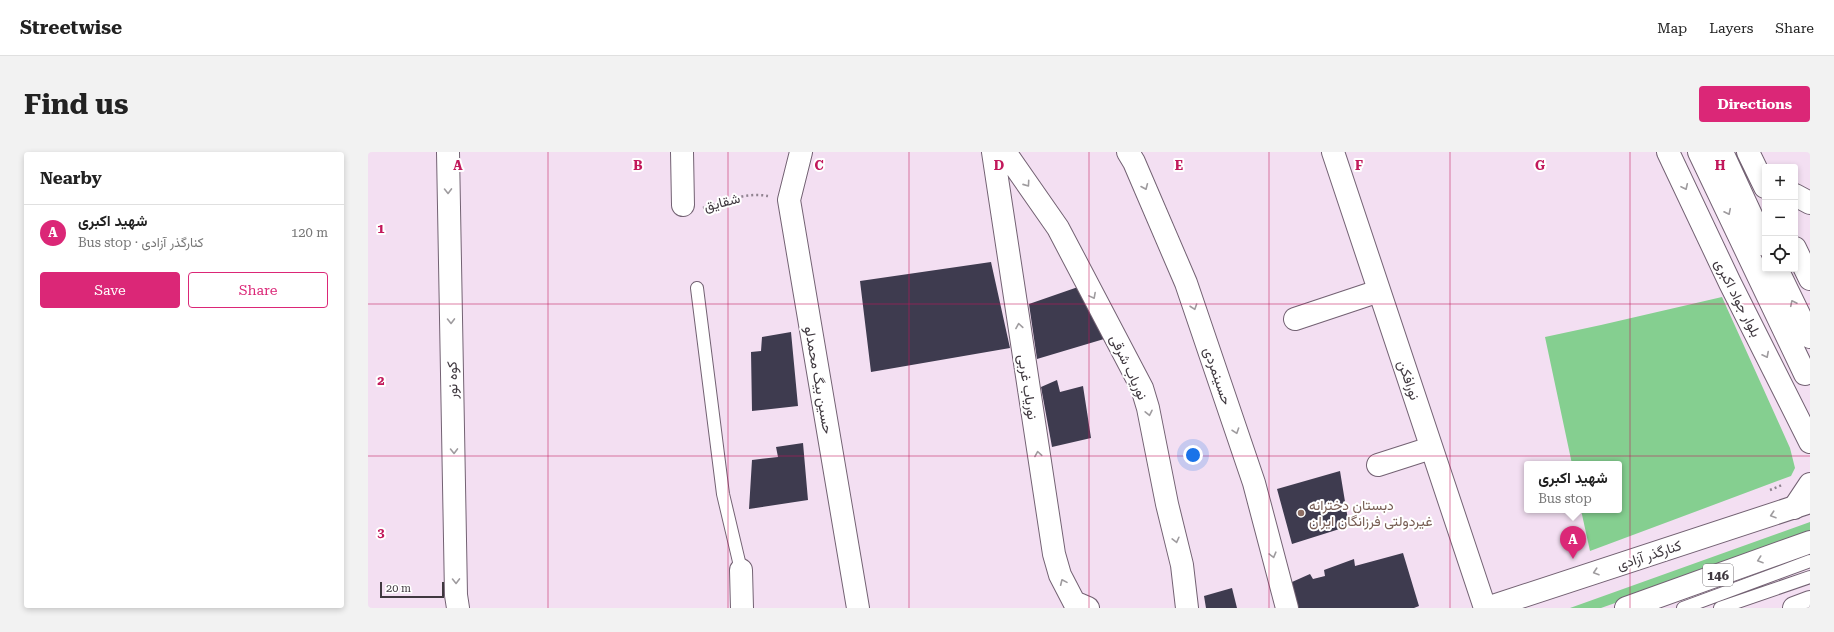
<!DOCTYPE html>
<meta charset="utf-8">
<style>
:root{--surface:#fff;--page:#f2f2f2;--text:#222;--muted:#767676;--line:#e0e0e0;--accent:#db2777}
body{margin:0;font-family:"Roboto Serif",Vazirmatn,serif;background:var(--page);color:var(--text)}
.controls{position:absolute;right:12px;top:12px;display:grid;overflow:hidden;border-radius:4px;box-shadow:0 2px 6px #0003}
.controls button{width:36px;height:36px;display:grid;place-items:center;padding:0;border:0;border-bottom:1px solid var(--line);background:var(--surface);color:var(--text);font:20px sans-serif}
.scale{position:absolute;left:12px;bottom:10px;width:64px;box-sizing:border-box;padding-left:4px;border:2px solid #3f383f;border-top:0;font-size:11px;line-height:14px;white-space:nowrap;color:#3f383f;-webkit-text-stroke:3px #fff;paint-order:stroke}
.you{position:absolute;left:825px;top:303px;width:14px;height:14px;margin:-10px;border:3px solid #fff;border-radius:50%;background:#1a73e8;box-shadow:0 0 0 6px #1a73e833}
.badge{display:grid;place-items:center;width:26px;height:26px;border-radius:50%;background:var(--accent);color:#fff;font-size:13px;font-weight:700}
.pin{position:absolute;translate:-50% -33px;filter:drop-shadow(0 1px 2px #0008)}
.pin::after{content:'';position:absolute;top:21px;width:14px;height:12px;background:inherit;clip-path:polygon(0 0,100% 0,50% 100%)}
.popup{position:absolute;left:1156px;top:309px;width:98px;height:52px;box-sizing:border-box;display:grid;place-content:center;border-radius:4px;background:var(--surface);filter:drop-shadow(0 1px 3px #0005);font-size:13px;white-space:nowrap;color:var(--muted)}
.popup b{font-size:15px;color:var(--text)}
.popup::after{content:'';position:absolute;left:50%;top:100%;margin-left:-8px;border:8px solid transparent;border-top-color:var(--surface)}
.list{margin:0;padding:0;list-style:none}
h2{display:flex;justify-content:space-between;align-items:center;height:52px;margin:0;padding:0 16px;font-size:17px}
h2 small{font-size:13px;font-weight:400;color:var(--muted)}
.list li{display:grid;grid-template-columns:26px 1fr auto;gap:12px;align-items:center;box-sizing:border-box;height:56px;padding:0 16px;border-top:1px solid var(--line)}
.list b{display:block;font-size:15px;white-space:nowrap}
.list p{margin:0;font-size:13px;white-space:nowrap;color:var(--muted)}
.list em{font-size:13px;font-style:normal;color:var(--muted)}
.actions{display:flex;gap:8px;padding:12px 16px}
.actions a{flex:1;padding:9px 0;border:1px solid var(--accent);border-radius:4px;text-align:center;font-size:14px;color:var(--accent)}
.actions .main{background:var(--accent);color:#fff}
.icon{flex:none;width:22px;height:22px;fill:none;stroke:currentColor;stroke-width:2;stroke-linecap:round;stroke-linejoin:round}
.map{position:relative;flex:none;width:1442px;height:456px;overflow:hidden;border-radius:4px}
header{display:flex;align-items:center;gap:24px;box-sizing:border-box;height:56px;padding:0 20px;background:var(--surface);border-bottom:1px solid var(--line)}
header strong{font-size:19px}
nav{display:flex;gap:22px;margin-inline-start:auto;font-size:14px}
.intro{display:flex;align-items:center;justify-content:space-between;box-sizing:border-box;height:96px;padding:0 24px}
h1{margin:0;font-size:28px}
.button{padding:10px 18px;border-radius:4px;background:var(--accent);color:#fff;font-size:14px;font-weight:700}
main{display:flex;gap:24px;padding:0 24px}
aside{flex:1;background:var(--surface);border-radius:4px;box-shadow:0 2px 6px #0003}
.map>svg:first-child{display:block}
.green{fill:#85cf90}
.building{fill:#3e3b4f}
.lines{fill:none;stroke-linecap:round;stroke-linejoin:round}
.service-casing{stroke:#736273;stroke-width:14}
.minor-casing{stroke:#736273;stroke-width:24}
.secondary-casing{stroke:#736273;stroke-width:24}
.primary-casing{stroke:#736273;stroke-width:24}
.path{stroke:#908390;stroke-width:2.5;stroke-dasharray:2 3;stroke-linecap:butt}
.service{stroke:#fff;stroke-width:12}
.minor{stroke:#fff;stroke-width:22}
.secondary{stroke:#fff;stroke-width:22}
.primary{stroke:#fff;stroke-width:22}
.oneway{stroke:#9f9c9f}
.grid{fill:none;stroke:#c2185b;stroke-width:1;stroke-opacity:0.55}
.education-dot{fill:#8d6e63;stroke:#fff;stroke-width:1.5}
.labels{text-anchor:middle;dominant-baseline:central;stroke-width:4;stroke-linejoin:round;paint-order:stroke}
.shield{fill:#fff;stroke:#797479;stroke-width:1}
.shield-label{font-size:13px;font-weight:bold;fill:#3f383f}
.street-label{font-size:14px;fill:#3f383f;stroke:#fff}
.education-label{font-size:14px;fill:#785e54;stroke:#fff;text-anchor:start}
.grid-label{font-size:13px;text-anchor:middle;font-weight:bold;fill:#c2185b;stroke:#fff;stroke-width:4;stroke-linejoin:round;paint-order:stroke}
</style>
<header>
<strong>Streetwise</strong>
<nav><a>Map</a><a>Layers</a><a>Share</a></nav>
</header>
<div class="intro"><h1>Find us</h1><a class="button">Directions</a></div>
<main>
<aside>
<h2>Nearby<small></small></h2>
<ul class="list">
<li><span class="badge">A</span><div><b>شهید اکبری</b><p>Bus stop · کنارگذر آزادی</p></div><em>120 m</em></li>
</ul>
<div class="actions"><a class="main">Save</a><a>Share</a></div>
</aside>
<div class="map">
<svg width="1442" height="456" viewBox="0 0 1442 456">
<rect width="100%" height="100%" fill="#f3dff2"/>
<path class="green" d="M1354,145L1422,296L1427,316L1423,324L1222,399L1213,358H1251V312H1204L1177,185L1233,173Z
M1442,370V382L1233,456H1202Z"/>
<path class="building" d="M623,110L642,196L503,220L492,129Z
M710,135L736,187L669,207L661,152Z
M423,180L430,254L384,259L383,200L393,199L394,185Z
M689,228L692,240L715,234L723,286L684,295L673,235Z
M435,291L440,348L381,357L384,308L410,305L408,295Z
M972,319L981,374L924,392L909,337Z
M1035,401L1051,454L1046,456H928L924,430L942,422L945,427L957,424L956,418L986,407L987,414Z
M864,436L869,456H838L836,444Z"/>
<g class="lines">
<defs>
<path id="service" d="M329,136L355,342L373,418
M1315,456L1442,409
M1352,456L1442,425"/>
<path id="minor" d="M80,0L88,443L90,456
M314,0L315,53
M433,0L421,48L490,456
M625,0L686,402L692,423L706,450L720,456
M637,0L690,76L774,236L780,256L799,352L814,413L819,456
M760,0L766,10L818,131L886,331L919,456
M965,0L1117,456
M1427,43L1442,51
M927,167L1011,139
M1010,313L1063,296
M373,418L374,456"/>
<path id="secondary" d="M1300,0L1362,131L1442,290
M1331,0L1437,222
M1354,0L1397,93
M1380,0L1397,35
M1427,96L1442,127
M1409,117L1442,185
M1426,356L1442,332"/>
<path id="primary" d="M1119,456L1442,350
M1258,456L1442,390
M1426,456L1442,450"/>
</defs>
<use href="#service" class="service-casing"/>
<use href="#minor" class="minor-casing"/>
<use href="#secondary" class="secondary-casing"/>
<use href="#primary" class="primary-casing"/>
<path class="path" d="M335,56C356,49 378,40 400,44
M1402,338L1414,333"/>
<use href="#service" class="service"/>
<use href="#minor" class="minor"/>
<use href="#secondary" class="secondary"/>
<use href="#primary" class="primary"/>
</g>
<defs><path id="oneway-chevron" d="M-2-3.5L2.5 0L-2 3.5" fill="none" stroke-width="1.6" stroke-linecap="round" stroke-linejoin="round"/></defs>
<g class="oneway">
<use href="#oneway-chevron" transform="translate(659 32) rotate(55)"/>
<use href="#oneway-chevron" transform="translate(777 35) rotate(67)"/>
<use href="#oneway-chevron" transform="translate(1317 35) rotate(65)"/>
<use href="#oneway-chevron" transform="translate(80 39) rotate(89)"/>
<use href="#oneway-chevron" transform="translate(1360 60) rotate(64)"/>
<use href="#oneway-chevron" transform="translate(725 144) rotate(62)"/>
<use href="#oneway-chevron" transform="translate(1425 151) rotate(-116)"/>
<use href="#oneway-chevron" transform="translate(826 155) rotate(71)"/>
<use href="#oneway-chevron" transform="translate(83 169) rotate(89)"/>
<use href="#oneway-chevron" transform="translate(651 174) rotate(-99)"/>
<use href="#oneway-chevron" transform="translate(1398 203) rotate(63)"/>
<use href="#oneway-chevron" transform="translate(781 261) rotate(78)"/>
<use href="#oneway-chevron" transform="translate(868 279) rotate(71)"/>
<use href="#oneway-chevron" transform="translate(86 299) rotate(89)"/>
<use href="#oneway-chevron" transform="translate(670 302) rotate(-99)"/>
<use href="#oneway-chevron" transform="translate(1405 363) rotate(162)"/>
<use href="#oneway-chevron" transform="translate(808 388) rotate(76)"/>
<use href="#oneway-chevron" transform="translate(905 403) rotate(75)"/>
<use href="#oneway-chevron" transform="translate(1392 408) rotate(161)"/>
<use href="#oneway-chevron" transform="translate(1228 420) rotate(162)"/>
<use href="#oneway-chevron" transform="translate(88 429) rotate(89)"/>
<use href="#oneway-chevron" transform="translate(695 430) rotate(-114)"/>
</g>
<path class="grid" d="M180,0V456M360,0V456M541,0V456M721,0V456M901,0V456M1082,0V456M1262,0V456M0,152H1442M0,304H1442"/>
<circle class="education-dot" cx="933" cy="361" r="4"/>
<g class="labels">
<rect class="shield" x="1335" y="412" width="30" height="22" rx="3"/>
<g class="shield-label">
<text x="1350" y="423">146</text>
</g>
<g class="street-label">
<text transform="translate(354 50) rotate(-14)">شقایق</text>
<text transform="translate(1370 146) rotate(63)">بلوار جواد اکبری</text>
<text transform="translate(761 215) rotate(65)">نوریاب شرقی</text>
<text transform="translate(850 224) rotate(71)">حسینمردی</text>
<text transform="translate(84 228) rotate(-91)">کوه نور</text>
<text transform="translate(451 228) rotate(80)">حسین بیگ محمدلو</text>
<text transform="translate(1041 228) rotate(71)">نورافکن</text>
<text transform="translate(660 235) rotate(81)">نوریاب غربی</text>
<text transform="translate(1281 403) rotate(-18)">کنارگذر آزادی</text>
</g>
<g class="education-label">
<text x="941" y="353">دبستان دخترانه<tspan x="941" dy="16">غیردولتی فرزانگان ايران</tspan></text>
</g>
</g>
<g class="grid-label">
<text x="90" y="18">A</text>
<text x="270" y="18">B</text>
<text x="451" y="18">C</text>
<text x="631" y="18">D</text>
<text x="811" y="18">E</text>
<text x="991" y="18">F</text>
<text x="1172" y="18">G</text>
<text x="1352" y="18">H</text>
<text x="13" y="81">1</text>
<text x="13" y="233">2</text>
<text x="13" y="385">3</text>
</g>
</svg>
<div class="controls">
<button>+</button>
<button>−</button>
<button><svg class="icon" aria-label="locate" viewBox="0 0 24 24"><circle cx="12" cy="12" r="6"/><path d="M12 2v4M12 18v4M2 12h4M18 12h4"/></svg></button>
</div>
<div class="scale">20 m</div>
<div class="you"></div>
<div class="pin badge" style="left:1205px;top:407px">A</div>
<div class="popup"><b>شهید اکبری</b>Bus stop</div>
</div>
</main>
